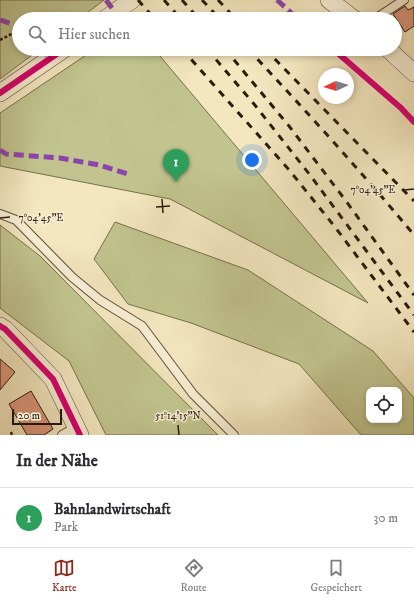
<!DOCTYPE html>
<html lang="de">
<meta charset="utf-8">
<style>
:root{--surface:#fff;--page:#f7f7f7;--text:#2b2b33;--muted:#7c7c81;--line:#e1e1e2;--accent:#8f2418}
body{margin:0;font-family:"IM FELL DW Pica",serif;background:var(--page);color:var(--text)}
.controls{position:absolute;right:12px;bottom:12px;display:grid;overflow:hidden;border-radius:8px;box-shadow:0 2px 6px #0003}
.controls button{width:36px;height:36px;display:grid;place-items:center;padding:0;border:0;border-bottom:1px solid var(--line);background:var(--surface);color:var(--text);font:20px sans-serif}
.compass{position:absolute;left:318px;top:68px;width:36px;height:36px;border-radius:50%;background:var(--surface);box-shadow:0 2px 6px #0003;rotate:266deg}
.scale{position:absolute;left:12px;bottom:10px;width:50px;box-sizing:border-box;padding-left:4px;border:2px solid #281b0f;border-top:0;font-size:11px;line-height:14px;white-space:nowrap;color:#281b0f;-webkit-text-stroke:3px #f8efd5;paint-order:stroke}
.you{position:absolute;left:252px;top:160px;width:14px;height:14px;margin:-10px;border:3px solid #fff;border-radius:50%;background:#1a73e8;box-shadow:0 0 0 6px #1a73e833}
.badge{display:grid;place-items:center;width:26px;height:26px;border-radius:50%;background:var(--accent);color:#fff;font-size:13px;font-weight:700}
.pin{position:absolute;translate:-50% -33px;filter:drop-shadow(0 1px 2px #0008)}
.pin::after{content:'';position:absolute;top:21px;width:14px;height:12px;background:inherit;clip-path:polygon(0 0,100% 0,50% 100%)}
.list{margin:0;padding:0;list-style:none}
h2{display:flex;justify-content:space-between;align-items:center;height:52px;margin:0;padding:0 16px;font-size:17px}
h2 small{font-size:13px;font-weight:400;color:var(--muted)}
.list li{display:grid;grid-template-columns:26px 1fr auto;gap:12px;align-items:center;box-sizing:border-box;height:60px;padding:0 16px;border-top:1px solid var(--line)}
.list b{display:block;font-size:15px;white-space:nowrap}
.list p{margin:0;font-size:13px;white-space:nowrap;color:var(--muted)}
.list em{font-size:13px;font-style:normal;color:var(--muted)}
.icon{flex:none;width:22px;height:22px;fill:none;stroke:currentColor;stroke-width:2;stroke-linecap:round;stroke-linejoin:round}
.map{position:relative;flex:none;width:414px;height:435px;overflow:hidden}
.search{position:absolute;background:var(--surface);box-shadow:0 2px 6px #0003;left:12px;right:12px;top:12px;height:44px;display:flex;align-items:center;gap:10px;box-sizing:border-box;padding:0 14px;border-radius:22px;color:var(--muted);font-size:15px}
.sheet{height:112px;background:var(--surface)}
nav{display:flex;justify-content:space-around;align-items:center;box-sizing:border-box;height:56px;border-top:1px solid var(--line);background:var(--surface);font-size:11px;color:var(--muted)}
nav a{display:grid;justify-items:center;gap:2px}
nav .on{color:var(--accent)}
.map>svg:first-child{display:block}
.green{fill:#c1c48e;stroke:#74704e;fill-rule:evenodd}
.building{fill:#db977c;stroke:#281b0f}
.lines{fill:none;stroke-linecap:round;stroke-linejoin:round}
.service-casing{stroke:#5b4e3b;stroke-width:10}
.minor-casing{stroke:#5b4e3b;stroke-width:18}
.path{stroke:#281b0f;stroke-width:2.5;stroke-dasharray:3 2;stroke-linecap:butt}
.service{stroke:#f8efd5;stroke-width:8}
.minor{stroke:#f8efd5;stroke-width:17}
.rail{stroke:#281b0f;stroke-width:3;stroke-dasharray:7 7;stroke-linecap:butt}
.quiet{stroke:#8e44ad;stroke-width:5;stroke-dasharray:10 5;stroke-linecap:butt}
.cycleway-casing{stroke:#f8efd5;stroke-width:8}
.cycleway{stroke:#d6006c;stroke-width:6}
.ticks{fill:none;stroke:#281b0f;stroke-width:1.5}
.ticks-label{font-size:10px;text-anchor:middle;fill:#281b0f;stroke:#f8efd5;stroke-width:3;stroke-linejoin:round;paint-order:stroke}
</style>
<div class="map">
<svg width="414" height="435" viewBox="0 0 414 435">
<rect width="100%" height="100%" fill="#f4e7bf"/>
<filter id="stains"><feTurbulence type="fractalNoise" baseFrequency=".005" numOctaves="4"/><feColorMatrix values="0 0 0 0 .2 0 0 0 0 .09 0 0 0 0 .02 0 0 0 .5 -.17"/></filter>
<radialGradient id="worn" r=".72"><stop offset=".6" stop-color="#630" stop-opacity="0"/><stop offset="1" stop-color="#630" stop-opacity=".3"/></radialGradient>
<path class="green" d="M0,0H104L79,19H19V49H40L0,79Z
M95,49H154L368,303L170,199L0,166V113Z
M115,222L248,270L373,351L414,398V435H361L299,364L191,323L128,304L94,259ZM369,390H399V420H369Z
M0,225L40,256L218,435H106L69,361L0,308Z"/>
<path class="building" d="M405,6L408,10L414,7V26L405,32L393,14Z
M0,359L15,372L0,390Z
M31,391L53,429L44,435H27L9,404Z"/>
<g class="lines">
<defs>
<path id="service" d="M375,19L404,0
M0,214L16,220L72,277L100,300L142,326L193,394L234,435
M62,435L76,427"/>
<path id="minor" d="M329,0L354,19
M105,19L132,0
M388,49L414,73
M0,93L64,49
M0,326L5,329L53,379L80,435"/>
</defs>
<use href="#service" class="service-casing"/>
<use href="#minor" class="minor-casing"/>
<path class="path" d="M0,40L19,30
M11,432L12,435"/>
<use href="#service" class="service"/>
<use href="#minor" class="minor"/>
<path class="rail" d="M138,0L155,19
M164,0L181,19
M182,0L199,19
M202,0L220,19
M218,0L236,19
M182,49L290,171L335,227L414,332
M207,49L254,104L310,175L414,315
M225,49L289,126L346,201L414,295
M248,49C305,110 361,171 414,235
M265,49L414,201"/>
<path class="quiet" d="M106,0L115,12
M277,0L298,19
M0,20L19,26
M43,49L50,59
M0,150L6,154L60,158L99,165L128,174"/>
<defs>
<path id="cycleway" d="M333,49L401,108L414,122
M0,93L64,49
M0,326L5,329L53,379L80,435"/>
</defs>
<use href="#cycleway" class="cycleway-casing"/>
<use href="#cycleway" class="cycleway"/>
</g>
<path class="ticks" d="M404,190L414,189M162,199L163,213M156,207L170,206M0,218L10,217M178,425L179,435"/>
<g class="ticks-label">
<text x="373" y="193">7°04'45"E</text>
<text x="41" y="221">7°04'45"E</text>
<text x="178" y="419">51°14'15"N</text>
</g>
<rect width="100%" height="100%" filter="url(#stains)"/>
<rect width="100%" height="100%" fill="url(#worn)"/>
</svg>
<div class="controls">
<button><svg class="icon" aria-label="locate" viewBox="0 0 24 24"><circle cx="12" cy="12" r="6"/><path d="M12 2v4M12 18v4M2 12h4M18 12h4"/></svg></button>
</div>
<svg class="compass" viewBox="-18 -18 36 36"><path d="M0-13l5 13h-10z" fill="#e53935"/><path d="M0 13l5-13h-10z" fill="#7c7c81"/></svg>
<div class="scale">20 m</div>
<div class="you"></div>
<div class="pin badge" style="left:176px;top:182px;background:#2e9e5b">1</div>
<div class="search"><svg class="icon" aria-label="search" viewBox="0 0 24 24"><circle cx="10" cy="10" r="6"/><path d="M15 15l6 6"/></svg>Hier suchen</div>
</div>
<section class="sheet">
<h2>In der Nähe<small></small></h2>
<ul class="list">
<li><span class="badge" style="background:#2e9e5b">1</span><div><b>Bahnlandwirtschaft</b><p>Park</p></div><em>30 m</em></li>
</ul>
</section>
<nav>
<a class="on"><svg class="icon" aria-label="map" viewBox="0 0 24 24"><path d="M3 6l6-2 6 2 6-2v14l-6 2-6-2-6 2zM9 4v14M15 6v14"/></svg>Karte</a>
<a><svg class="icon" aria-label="directions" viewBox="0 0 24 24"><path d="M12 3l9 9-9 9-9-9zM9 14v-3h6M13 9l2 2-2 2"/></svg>Route</a>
<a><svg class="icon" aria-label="saved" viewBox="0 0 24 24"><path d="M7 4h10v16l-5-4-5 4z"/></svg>Gespeichert</a>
</nav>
